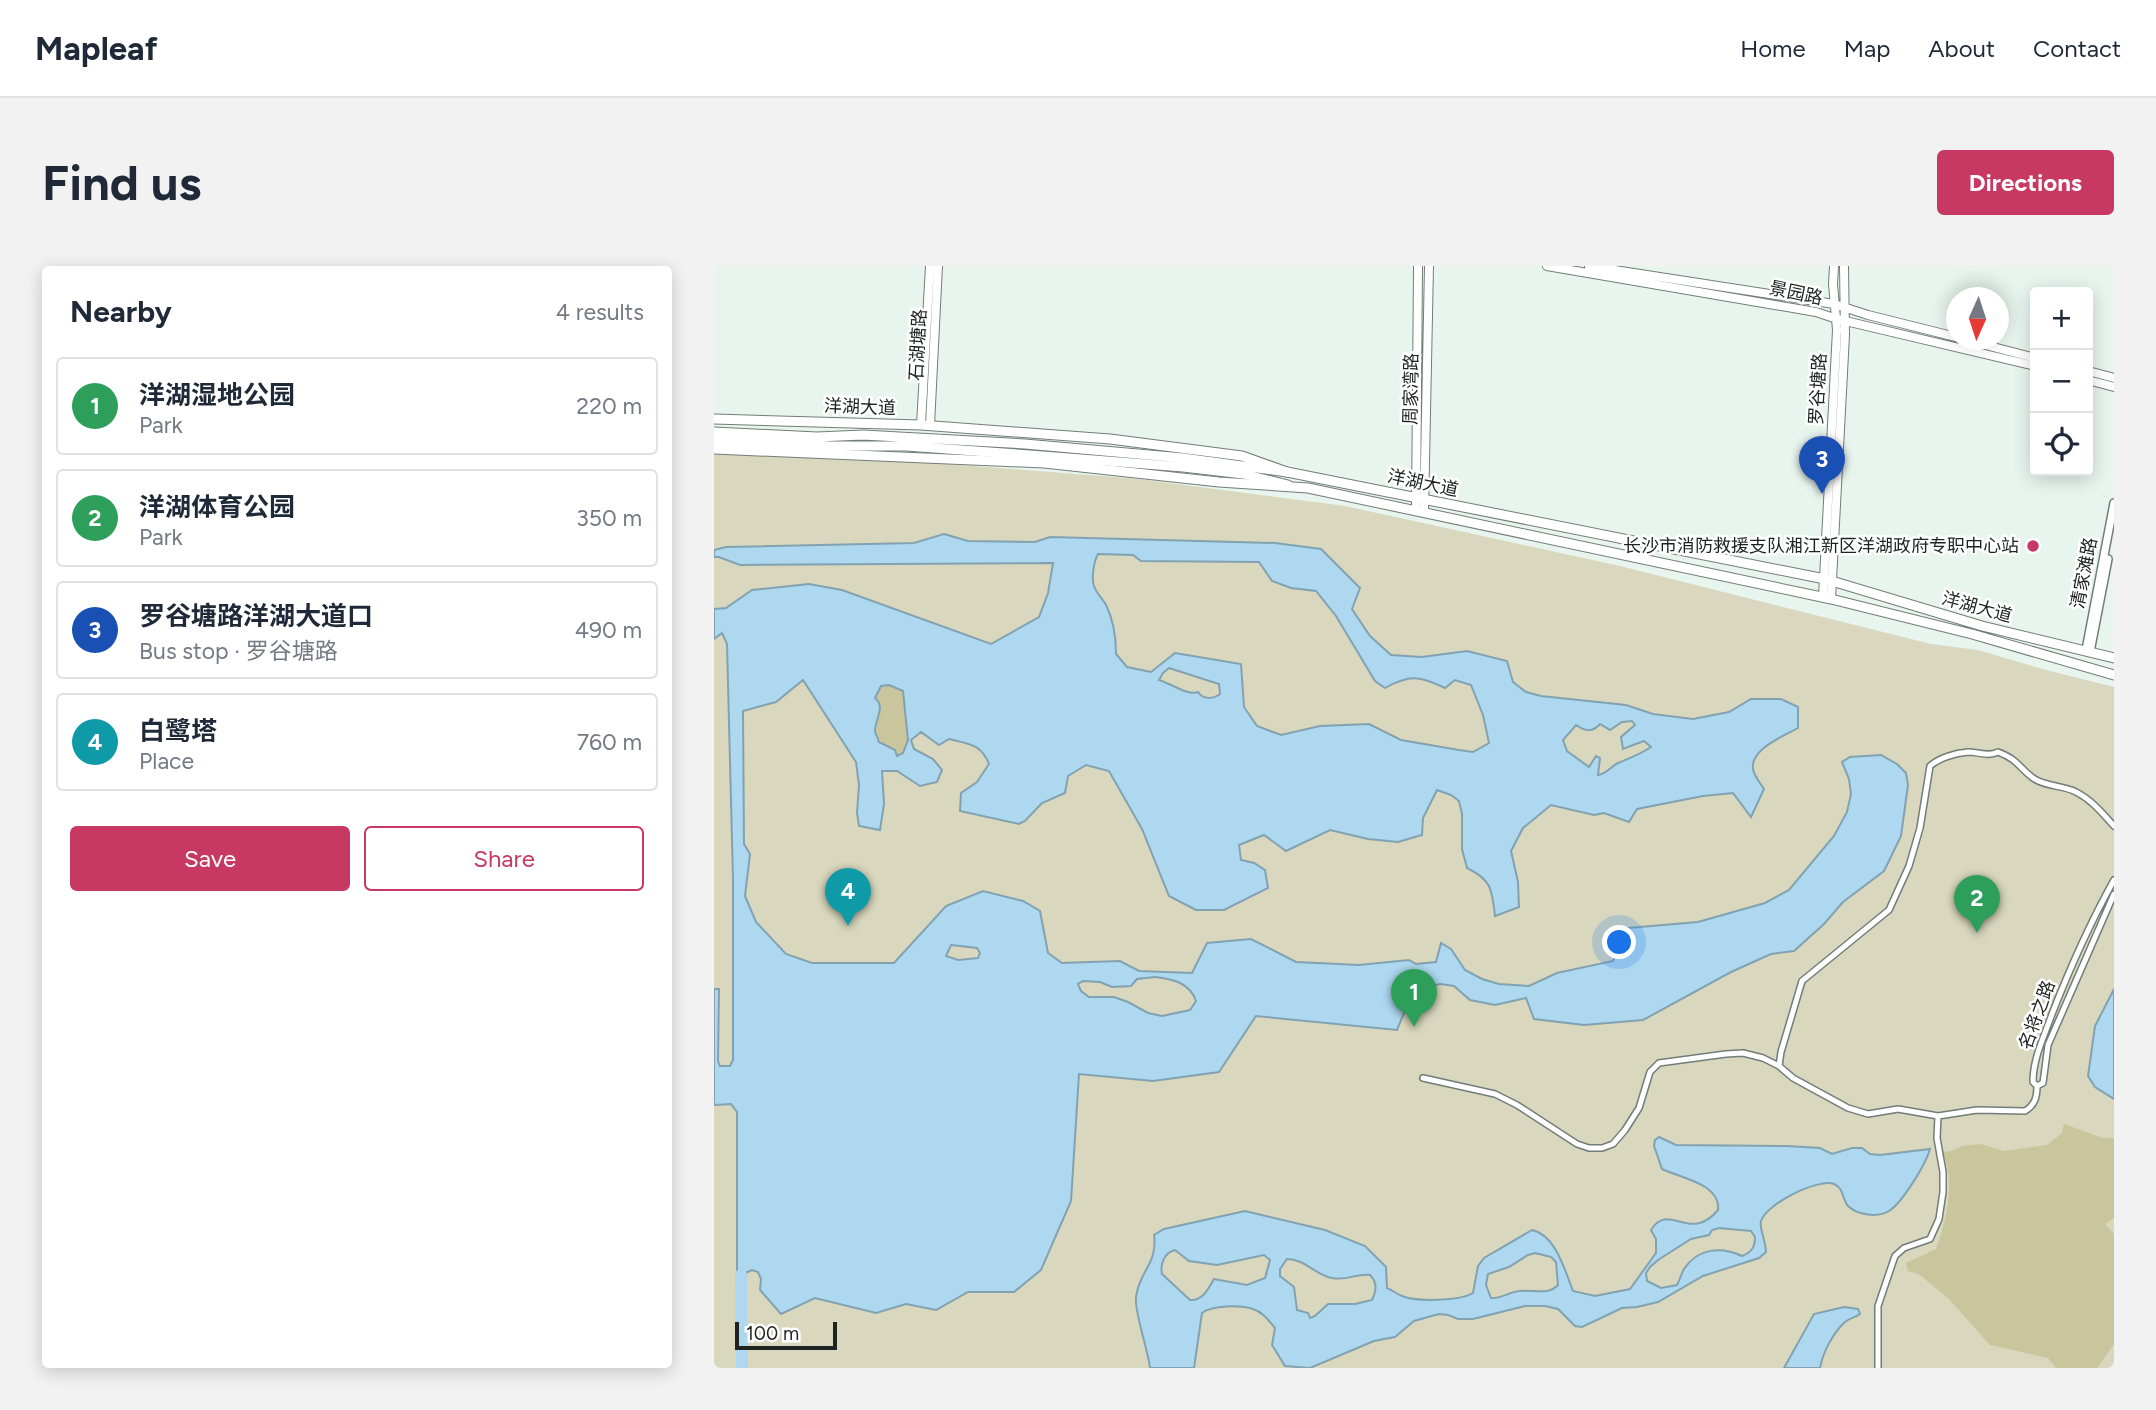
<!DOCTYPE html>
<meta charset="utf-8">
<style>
:root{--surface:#fff;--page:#f2f2f3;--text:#1f2937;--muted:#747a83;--line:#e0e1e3;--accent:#c73963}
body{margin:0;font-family:Figtree,"Noto Sans SC",sans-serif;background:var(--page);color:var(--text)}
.controls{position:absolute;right:21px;top:21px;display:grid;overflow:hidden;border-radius:7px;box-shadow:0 4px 18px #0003}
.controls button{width:63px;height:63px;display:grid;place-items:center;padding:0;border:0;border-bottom:2px solid var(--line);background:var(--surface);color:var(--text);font:35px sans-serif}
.compass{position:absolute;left:1232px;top:21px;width:63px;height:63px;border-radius:50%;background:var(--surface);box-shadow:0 4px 18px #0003;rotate:183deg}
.scale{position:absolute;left:21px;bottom:18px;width:102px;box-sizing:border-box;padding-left:7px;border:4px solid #1e2321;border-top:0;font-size:19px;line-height:24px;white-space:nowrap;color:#1e2321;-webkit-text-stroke:5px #fff;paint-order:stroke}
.you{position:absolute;left:906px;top:677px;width:24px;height:24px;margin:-18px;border:5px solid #fff;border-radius:50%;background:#1a73e8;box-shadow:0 0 0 10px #1a73e833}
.badge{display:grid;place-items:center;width:46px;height:46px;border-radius:50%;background:var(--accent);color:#fff;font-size:23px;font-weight:700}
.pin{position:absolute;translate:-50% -58px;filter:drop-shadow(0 2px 4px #0008)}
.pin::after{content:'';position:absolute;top:37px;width:24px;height:21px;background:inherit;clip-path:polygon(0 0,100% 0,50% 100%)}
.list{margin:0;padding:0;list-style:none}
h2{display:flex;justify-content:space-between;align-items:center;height:91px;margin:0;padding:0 28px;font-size:30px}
h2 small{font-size:23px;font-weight:400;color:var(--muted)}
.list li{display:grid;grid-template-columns:46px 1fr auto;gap:21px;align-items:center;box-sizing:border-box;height:98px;margin:0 14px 14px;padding:0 14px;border:2px solid var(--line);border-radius:7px}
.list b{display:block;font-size:26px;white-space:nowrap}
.list p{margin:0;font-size:23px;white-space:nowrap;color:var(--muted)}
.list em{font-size:23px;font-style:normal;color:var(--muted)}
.actions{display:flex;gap:14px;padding:21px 28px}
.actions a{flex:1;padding:16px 0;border:2px solid var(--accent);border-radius:7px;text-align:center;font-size:24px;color:var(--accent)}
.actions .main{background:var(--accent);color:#fff}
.icon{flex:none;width:38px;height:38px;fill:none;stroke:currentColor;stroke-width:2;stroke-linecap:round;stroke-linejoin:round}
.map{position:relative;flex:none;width:1400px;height:1102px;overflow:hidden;border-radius:7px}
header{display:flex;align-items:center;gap:42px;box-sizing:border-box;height:98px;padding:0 35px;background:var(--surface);border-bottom:2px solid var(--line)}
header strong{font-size:33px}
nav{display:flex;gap:38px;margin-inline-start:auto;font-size:24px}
.intro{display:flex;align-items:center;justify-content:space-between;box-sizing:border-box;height:168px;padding:0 42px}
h1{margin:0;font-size:49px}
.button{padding:18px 32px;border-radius:7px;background:var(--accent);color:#fff;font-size:24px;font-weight:700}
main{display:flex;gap:42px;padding:0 42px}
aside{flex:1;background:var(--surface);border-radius:7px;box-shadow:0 4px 18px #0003}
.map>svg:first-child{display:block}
.green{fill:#d9d7bd}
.forest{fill:#c9c59c}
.water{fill:#add8ef;stroke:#82a2b1;stroke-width:2;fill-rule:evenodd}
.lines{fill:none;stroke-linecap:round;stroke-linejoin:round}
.river{stroke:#add8ef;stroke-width:12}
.minor-casing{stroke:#717d78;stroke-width:8}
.tertiary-casing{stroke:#717d78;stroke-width:10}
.secondary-casing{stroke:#717d78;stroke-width:10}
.primary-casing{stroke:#717d78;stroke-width:11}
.trunk-casing{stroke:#717d78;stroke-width:11}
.minor{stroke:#fff;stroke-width:5}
.tertiary{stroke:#fff;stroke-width:7}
.secondary{stroke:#fff;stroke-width:8}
.primary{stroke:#fff;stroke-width:9}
.trunk{stroke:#fff;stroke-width:9}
.poi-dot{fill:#c73963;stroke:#fff;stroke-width:2.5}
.labels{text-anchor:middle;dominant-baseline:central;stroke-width:5;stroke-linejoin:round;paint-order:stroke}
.street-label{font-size:18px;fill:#1e2321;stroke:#fff}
.poi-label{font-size:18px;fill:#1e2321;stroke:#fff;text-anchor:end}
</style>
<header>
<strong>Mapleaf</strong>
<nav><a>Home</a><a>Map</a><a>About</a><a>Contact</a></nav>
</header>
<div class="intro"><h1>Find us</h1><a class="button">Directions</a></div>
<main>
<aside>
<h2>Nearby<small>4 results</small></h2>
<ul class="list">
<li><span class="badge" style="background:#2e9e5b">1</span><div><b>洋湖湿地公园</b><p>Park</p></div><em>220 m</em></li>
<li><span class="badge" style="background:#2e9e5b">2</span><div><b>洋湖体育公园</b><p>Park</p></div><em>350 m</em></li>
<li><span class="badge" style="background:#1a4fb4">3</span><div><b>罗谷塘路洋湖大道口</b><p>Bus stop · 罗谷塘路</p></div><em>490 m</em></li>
<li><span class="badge" style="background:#0f9aa8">4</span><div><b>白鹭塔</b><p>Place</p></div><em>760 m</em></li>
</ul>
<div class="actions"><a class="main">Save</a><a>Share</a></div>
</aside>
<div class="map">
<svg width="1400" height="1102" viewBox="0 0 1400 1102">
<rect width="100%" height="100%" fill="#e8f5ef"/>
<path class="green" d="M0,185L221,197L425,213L631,240L906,300L1217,378L1264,384L1332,404L1400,421V1102H0Z"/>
<path class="forest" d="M175,419L189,425L194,474L189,487L183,490C161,472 159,469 166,441L161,432L167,420Z
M1350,858L1389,872H1400V952L1391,958L1400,968V1078L1383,1102H1342L1334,1092L1276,1079L1235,1033L1206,1009L1194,1005L1192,997L1222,983C1233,952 1241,918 1229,886L1238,885L1248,880L1267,878L1290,885L1333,879L1348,867Z"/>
<path class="water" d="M230,268L254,275L321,276L336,271L561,277L607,283L646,322L638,343L656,370L677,389L708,391L753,385L793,395L799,416L812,426L827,430L912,439L939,448L979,453L1015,446L1037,433H1067L1084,441V462C1070,470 1036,483 1039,503C1040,510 1047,518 1050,523L1037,551L1019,527L989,530L923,543L915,556L890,547L880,549L837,539L809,562L797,585L804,616L805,641L781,650C778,624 778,614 753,602L748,583V548L745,535L737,529L723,524L709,552L708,569L684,576L654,573L616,564L572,585L550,569L525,579L527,594L540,597L551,604L554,622L510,644H482L455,630L428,563L395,505L372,499L354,510L351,527L328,537L311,555L305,558L246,545L247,527L263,516L275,498C267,478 255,478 235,473L225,479L207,466L197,474L200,483L219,493L228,504L223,516L206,520L183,505H168L170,538L166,564L145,560L143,547L145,519L142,496L89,414L62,436L29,445L30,578L36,588L31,630L42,656L72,688L98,697H180L232,640L269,625L309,635L326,645L334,687L348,697L406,695L425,705L478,707L493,677L537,673L582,696L645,699L695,694L702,698L722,696L727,677L737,683L751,704L768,713L785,718L815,720L843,707L899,695L914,662L984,656L1051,637L1075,624L1120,570L1133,546L1137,528L1135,513L1128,496L1136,491L1167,489L1183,498L1192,507L1194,519L1187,570L1170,605L1129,636L1110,658L1080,685L1057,688L1017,706L929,754L870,759L820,753L812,732L781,739L756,734L740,720L726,718L699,725L683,764L542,750L505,806L439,815L365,808L357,935L327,1004L300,1026H254L222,1044L192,1038L162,1047L101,1032L67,1048L46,1024L47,1013L44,1006L38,1004L27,1009L23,1008V846L17,838L0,839V723H5L4,795L6,800H16L19,794V613L13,378L8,367L0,373V343L12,342L38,324L95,318L128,324L277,378L325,351L334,327L339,297L26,299L5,291H0V284L12,281L200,277ZM384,288L419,289L427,295L545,296L558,315L577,322L602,325L622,350L661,415L671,422C696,408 706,410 731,422L741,414L757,419L769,449L775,477L759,486L745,484L687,474L655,458L606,460L567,469L543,460L530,441L527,398L461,387L437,406L413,401L402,388C402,371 400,355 392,339C389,333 382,327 380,320C377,312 380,295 384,288ZM455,402L505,418L506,428C500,433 489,434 484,426C474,430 458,418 445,414L449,407ZM175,419L189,425L194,474L189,487L183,490L181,484L165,476C164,472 162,469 161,465C161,453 172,441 161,432L167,420ZM918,455L921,459L907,471L909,483L930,475L937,481C927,488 916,492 904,497C896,501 893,508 884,509L886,492L882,490L875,501L853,485L849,474L862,459C871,465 878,467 886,458L896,464L908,456ZM237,679L263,682L266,687L264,692L244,694L232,690ZM441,711C459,713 476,717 482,735L476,744L448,750L434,747L414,736L400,731H375L367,725L364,718L369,715L386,716L398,721L417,720L423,713Z
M1400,723V833L1381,821L1374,810L1381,760Z
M945,871L962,879L1073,880L1106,882L1118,888L1138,882H1148L1156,888L1166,889L1216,883C1212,898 1188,937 1175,945C1164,952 1143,949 1134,940C1128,933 1130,922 1120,918C1104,912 1052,938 1047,955C1045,962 1052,976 1052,986L1045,992L989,1010L944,1036L923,1041L908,1042L868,1061L861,1060L844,1043L831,1040H811L759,1053H744L734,1049L725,1048L700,1055L681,1071L660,1075L596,1102L571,1100L558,1079L561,1062C555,1055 549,1046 539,1043C527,1039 498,1039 488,1047L480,1102H436C434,1084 420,1045 422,1031C425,1005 444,998 440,969L450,963L531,945L611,964L651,980L672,1001L673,1022C678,1024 683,1028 688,1030C702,1036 746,1035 759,1027L764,1000L770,992L818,964C842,969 851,1005 859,1025L881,1030L916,1023L942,987V973L937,964C955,935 976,978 1004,944C1007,918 967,912 948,903L940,880L941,874ZM1005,962L1037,965L1041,971C1041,981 1038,986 1028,990C1007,980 984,982 970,1003C967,1008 966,1014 963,1019L947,1022L933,1015L932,1007L936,1001L944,994L977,973L995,969L998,964ZM461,984L475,995L503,999L550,989L556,994L551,1012L533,1019L500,1013C494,1023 489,1035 476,1034L448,1008C446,998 450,987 461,984ZM821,987L837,991L842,996L844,1019C834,1030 819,1023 805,1025C795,1026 787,1033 777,1032L772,1019L774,1008L795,1001L814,989ZM573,993C591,993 601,1009 618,1012C633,1015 643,1007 656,1009C664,1017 662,1025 658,1034L641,1038H614L601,1050L596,1052L594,1047L583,1044L580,1021L566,1010V1003Z
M1130,1041L1144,1043L1146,1048C1141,1052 1135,1052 1131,1056C1119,1067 1109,1086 1106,1102H1070L1100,1048Z"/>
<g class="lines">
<path class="river" d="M27,1009L28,1102"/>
<defs>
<path id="minor" d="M1400,614C1376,657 1356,702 1338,748C1330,771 1319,792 1319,816L1323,820L1329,817L1334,779L1400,628
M1065,800L1067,786L1088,715L1175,644L1195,600L1206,562L1216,500C1225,492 1241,487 1254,486C1265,486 1274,491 1284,486C1305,494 1304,501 1319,512C1331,521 1349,519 1362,526C1378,534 1389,548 1400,560
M709,812L781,828L803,839L863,878L875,882H888L899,878L911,864L925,842L936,806L945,797L1012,788L1029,787L1049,792L1065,800L1079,812L1134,842L1154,848L1184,843L1224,850L1263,844L1311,845C1321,839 1323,831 1323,820
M1164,1102V1040L1181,990L1190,982L1216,973L1225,953L1229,926V906L1223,872L1224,850"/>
<path id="tertiary" d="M1372,384L1400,237
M1376,386L1394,293"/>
<path id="secondary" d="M833,0L1102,46L1123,53L1321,100
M875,0L1120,38L1154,49L1242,71
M1252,74L1321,92
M1374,105L1400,112
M1374,114L1400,121
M207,159L216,0
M216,159L224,0
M702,244L704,0
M710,246L715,0
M1109,331L1123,64L1119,18L1120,0
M1117,333L1131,69L1130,0"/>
<path id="primary" d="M0,153L207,159L396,173L528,190L573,206L1111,313L1268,360L1400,392
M0,183L330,197L505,216L594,222L1117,333L1258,368L1400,409"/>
<path id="trunk" d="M0,166L103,171L149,169L311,178L469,192L573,206
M0,175L115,180H192L316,189L469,201L529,208L574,219"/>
</defs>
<use href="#minor" class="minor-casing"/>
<use href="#tertiary" class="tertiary-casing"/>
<use href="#secondary" class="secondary-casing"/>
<use href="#primary" class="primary-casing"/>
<use href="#trunk" class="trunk-casing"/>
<use href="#minor" class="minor"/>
<use href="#tertiary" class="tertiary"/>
<use href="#secondary" class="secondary"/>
<use href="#primary" class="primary"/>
<use href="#trunk" class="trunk"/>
</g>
<circle class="poi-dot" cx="1319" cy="280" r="7"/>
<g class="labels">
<g class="street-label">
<text transform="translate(1082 27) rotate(12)">景园路</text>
<text transform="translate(204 79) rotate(-87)">石湖塘路</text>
<text transform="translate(697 123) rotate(-89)">周家湾路</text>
<text transform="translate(1104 123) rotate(-87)">罗谷塘路</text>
<text transform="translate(146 141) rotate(2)">洋湖大道</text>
<text transform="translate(709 217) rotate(12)">洋湖大道</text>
<text transform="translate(1370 307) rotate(-79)">清家滩路</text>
<text transform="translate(1263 341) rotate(15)">洋湖大道</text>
<text transform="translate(1323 749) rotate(-70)">名将之路</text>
</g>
<g class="poi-label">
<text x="1305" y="280">长沙市消防救援支队湘江新区洋湖政府专职中心站</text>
</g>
</g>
</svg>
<div class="controls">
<button>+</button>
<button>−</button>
<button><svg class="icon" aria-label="locate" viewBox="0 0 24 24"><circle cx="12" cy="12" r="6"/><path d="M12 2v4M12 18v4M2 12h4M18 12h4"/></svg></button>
</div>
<svg class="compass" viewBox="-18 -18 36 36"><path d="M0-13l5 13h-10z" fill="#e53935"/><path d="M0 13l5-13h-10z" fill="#747a83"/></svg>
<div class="scale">100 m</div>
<div class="you"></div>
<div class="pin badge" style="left:700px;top:761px;background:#2e9e5b">1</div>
<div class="pin badge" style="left:1263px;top:667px;background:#2e9e5b">2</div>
<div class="pin badge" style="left:1108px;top:228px;background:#1a4fb4">3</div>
<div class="pin badge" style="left:134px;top:660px;background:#0f9aa8">4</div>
</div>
</main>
